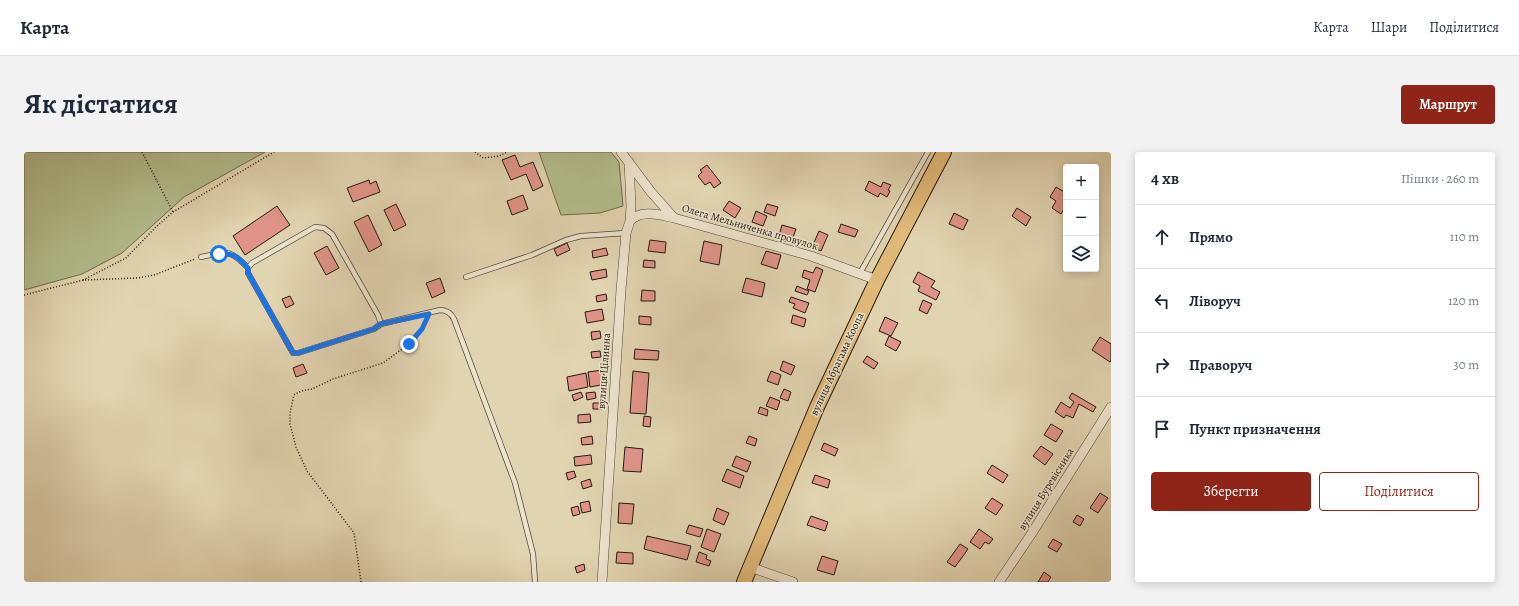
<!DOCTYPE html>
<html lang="uk">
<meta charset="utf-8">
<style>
:root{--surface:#fff;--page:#f2f2f3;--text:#1f2937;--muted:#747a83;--line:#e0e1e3;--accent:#8f2418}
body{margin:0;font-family:Alegreya,serif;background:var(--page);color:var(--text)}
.controls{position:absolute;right:12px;top:12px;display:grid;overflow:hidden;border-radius:4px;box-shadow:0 2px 10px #0003}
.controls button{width:36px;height:36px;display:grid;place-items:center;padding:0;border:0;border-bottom:1px solid var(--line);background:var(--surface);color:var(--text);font:20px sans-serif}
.stop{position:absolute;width:12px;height:12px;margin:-9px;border:3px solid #1a73e8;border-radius:50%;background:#fff}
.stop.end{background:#1a73e8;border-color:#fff;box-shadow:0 1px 4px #0008}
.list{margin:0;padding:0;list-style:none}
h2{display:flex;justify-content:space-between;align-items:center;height:52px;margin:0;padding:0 16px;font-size:17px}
h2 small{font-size:13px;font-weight:400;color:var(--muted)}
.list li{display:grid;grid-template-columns:26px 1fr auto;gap:12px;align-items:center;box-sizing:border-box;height:64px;padding:0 16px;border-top:1px solid var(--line)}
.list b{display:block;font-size:15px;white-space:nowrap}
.list em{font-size:13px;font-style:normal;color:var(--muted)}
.actions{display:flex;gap:8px;padding:12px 16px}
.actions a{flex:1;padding:9px 0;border:1px solid var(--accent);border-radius:4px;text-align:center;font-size:14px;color:var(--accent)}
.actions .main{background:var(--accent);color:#fff}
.icon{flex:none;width:22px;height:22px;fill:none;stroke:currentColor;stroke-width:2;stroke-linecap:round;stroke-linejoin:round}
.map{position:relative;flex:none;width:1087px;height:430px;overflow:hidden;border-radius:4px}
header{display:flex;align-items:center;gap:24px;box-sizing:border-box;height:56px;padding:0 20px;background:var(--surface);border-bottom:1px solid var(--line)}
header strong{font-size:19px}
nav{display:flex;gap:22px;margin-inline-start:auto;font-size:14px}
.intro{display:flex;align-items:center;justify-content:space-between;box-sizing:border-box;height:96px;padding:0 24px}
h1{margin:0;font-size:28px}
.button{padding:10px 18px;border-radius:4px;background:var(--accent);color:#fff;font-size:14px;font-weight:700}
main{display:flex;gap:24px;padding:0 24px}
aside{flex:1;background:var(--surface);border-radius:4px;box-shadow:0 2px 10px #0003}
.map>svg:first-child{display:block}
.green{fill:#b2bd8c;stroke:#6b6b4e}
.building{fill:#e09488;stroke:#241910}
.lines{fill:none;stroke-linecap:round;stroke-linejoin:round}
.lane-casing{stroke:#534838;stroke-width:6}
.street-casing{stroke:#534838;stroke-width:10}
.primary-casing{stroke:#241910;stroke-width:16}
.path{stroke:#241910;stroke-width:1.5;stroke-dasharray:1 2;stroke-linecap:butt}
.lane{stroke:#ece3cc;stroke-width:4.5}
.street{stroke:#ece3cc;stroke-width:9}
.primary{stroke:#e0ba78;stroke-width:14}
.route{stroke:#1a73e8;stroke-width:5}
.labels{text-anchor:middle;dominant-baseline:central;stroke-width:3;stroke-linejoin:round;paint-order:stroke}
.street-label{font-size:11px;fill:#241910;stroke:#ece3cc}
</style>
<header>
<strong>Карта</strong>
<nav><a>Карта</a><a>Шари</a><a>Поділитися</a></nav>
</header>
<div class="intro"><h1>Як дістатися</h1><a class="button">Маршрут</a></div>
<main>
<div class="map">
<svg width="1087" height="430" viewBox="0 0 1087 430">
<rect width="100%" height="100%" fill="#e1d4b0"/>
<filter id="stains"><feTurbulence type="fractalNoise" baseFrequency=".005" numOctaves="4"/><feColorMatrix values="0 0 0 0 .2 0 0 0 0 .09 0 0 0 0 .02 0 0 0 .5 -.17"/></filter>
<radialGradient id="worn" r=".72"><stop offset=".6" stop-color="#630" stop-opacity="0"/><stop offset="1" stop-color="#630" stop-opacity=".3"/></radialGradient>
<path class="green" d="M0,0H241L160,45L98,101L58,122L0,138Z
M515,0H587L595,10L599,54L576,61L537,63Z"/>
<path class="building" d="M491,3L496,15L509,10L519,34L509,39L502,22L487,28L478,8Z
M683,13L697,31L690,36L686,30L681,33L674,24L678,20L676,18Z
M345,28L346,32L352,29L356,40L329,50L323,36Z
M845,29L857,35L859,30L867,33L864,38L866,39L863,45L856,41L854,45L841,38Z
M1032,35L1042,41V54L1037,62L1028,56L1032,49L1026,45Z
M499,43L504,57L488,63L483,49Z
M705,49L717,56L711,66L699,58Z
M372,52L382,73L370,79L360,58Z
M743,52L754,55L751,64L740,60Z
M253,54L266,73L221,103L209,84Z
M993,56L1007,65L1002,74L988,64Z
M732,59L743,64L739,74L728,70Z
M930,61L944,68L939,78L925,72Z
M344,63L358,93L345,100L330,70Z
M817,72L834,78L831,85L814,80Z
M758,73L772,77L767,91L754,87Z
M795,79L804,83L797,99L788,95Z
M626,88L642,90L641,101L624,99Z
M680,89L698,93L695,113L676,109Z
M543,91L546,98L533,104L530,97Z
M303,94L315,116L302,123L290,101Z
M582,96L584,103L569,106L568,99Z
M742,99L757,103L753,117L737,112Z
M620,108L631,109V116L619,115Z
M792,115L799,118L791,140L783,137L786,128L778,125L780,118L789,121Z
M582,117L583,125L568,128L566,120Z
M894,120L911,129L907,135L916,140L912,148L894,139L896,134L889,130Z
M416,126L421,140L408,146L402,131Z
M722,126L741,131L738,145L718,140Z
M773,134L785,139L783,143L771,139Z
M618,138L631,139V149H617Z
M582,142L583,148L573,150L572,144Z
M266,144L270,152L262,156L258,147Z
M767,145L785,151L781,161L769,156L771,152L765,150Z
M899,148L908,152L903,162L895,158Z
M578,157L580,168L563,171L561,160Z
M769,163L782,167L780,175L767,171Z
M615,164L627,165V173L615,172Z
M861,165L874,171L867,184L855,179Z
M576,179L577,186L568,188L567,180Z
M865,184L877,190L872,199L861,193Z
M1076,185L1087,192V208L1086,210L1068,198Z
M611,197L635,199L634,208L610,207Z
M576,199L577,205L568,206L567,200Z
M843,204L854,211L850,217L839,210Z
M759,209L771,214L767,223L756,218Z
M279,212L283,221L272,225L269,216Z
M579,218L582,232L566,235L564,220Z
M609,219L625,221L622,262L606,261Z
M747,219L757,223L754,233L743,229Z
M562,221L564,235L545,239L543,225Z
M760,237L767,240L764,249L756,246Z
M557,240L559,245L550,249L548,243Z
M571,240L572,246L563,248L562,241Z
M1048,241L1072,255L1069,260L1055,252L1049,266L1042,263L1040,266L1031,260L1037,250L1046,256L1050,250L1045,246Z
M746,245L756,249L753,258L742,254Z
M569,251H578V257H569Z
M736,255L744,258L743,264L734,261Z
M566,262L567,270L554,271V263Z
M620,264L627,265L626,275L619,274Z
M1027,272L1039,279L1032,290L1020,283Z
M568,284L569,292L558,293L557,286Z
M725,284L733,287L731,294L722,291Z
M800,291L814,297L811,304L797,298Z
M1017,294L1029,302L1021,313L1009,304Z
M601,295L619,297L617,320L599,319Z
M567,303L568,312L551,314L550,305Z
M712,304L727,310L723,320L708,314Z
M968,313L984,323L979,331L963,321Z
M703,317L720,324L716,336L698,329Z
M550,319L552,325L544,328L542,321Z
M791,323L806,328L804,336L788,331Z
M566,327L568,334L559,337L557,330Z
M1076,341L1084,346L1074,361L1066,356Z
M968,346L979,353L972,363L961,356Z
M565,349L567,359L558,361L556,351Z
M595,351L610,352L608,372L594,371Z
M554,354L556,362L549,364L547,356Z
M693,356L705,361L700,373L689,368Z
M1053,363L1060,367L1056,374L1049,370Z
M787,364L804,370L801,379L783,373Z
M665,373L679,377L676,385L662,381Z
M683,377L697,382L690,400L677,395Z
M955,377L969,387L965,392L961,390L956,397L946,390Z
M623,384L667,394L663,408L620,397Z
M1029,387L1038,392L1033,400L1024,395Z
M936,392L944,397L931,415L923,410Z
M593,400L609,401V412L592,411Z
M675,400L683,403L682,407L687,409L685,414L672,410Z
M798,404L814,409L810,423L793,418Z
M560,412L561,418L553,421L551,415Z
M1020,420L1027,425L1024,430H1014Z"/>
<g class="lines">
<defs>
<path id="lane" d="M177,105C203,100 205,96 224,116
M836,121L904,0
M442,125L508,103L542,88L557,84L602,81
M357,172L354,163L308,82L300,76L291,75L228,111L224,116V121L269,201H274L350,177L357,172L416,158C423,158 427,161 430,167L491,331L509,402L511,430"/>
<path id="street" d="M597,0L627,40L650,66L787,104L853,128
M606,69C617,57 636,63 650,66
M726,415L769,430
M578,430L597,138L602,81L606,69L607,54L605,10
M975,430L1008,381L1087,255"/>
<path id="primary" d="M720,430L793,255L853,128L920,0"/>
</defs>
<use href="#lane" class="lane-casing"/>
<use href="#street" class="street-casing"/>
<use href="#primary" class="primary-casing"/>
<path class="path" d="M118,0L149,60
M451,0L459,6L475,4L483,0
M59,128L102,106L132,75L149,60L250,0
M0,143L59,128L113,126L130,123L171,107
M337,430L330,381L283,319L272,295L266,272V261L269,247L270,243L277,239L288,237L309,227L359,211L385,192L398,177L403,167"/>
<use href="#lane" class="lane"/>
<use href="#street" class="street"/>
<use href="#primary" class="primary"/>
</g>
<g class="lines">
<path class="route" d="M195,102C212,101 213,105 224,116V121L269,201H274L350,177L356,172L405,162L398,177L385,192"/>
</g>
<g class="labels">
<g class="street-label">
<text transform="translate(726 75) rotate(16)">Олега Мельниченка провулок</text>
<text transform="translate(813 212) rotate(-65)">вулиця Абрагама Коопа</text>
<text transform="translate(580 219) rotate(-86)">вулиця Цілинна</text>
<text transform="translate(1022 337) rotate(-58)">вулиця Буревісника</text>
</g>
</g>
<rect width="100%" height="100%" filter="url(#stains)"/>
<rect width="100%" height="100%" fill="url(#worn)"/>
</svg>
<div class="controls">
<button>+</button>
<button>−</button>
<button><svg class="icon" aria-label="layers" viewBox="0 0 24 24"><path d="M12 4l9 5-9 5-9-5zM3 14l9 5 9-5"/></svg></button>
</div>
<div class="stop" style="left:195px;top:102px"></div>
<div class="stop end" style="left:385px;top:192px"></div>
</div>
<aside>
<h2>4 хв<small>Пішки · 260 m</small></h2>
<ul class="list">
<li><svg class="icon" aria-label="ahead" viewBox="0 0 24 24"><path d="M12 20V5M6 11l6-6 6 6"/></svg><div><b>Прямо</b></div><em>110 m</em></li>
<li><svg class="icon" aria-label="left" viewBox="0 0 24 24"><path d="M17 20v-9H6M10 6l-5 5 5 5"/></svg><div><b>Ліворуч</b></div><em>120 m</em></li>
<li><svg class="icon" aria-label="right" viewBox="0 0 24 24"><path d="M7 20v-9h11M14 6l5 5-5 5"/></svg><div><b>Праворуч</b></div><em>30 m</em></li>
<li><svg class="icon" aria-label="arrive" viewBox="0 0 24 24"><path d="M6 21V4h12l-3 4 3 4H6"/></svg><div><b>Пункт призначення</b></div></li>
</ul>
<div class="actions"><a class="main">Зберегти</a><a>Поділитися</a></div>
</aside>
</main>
